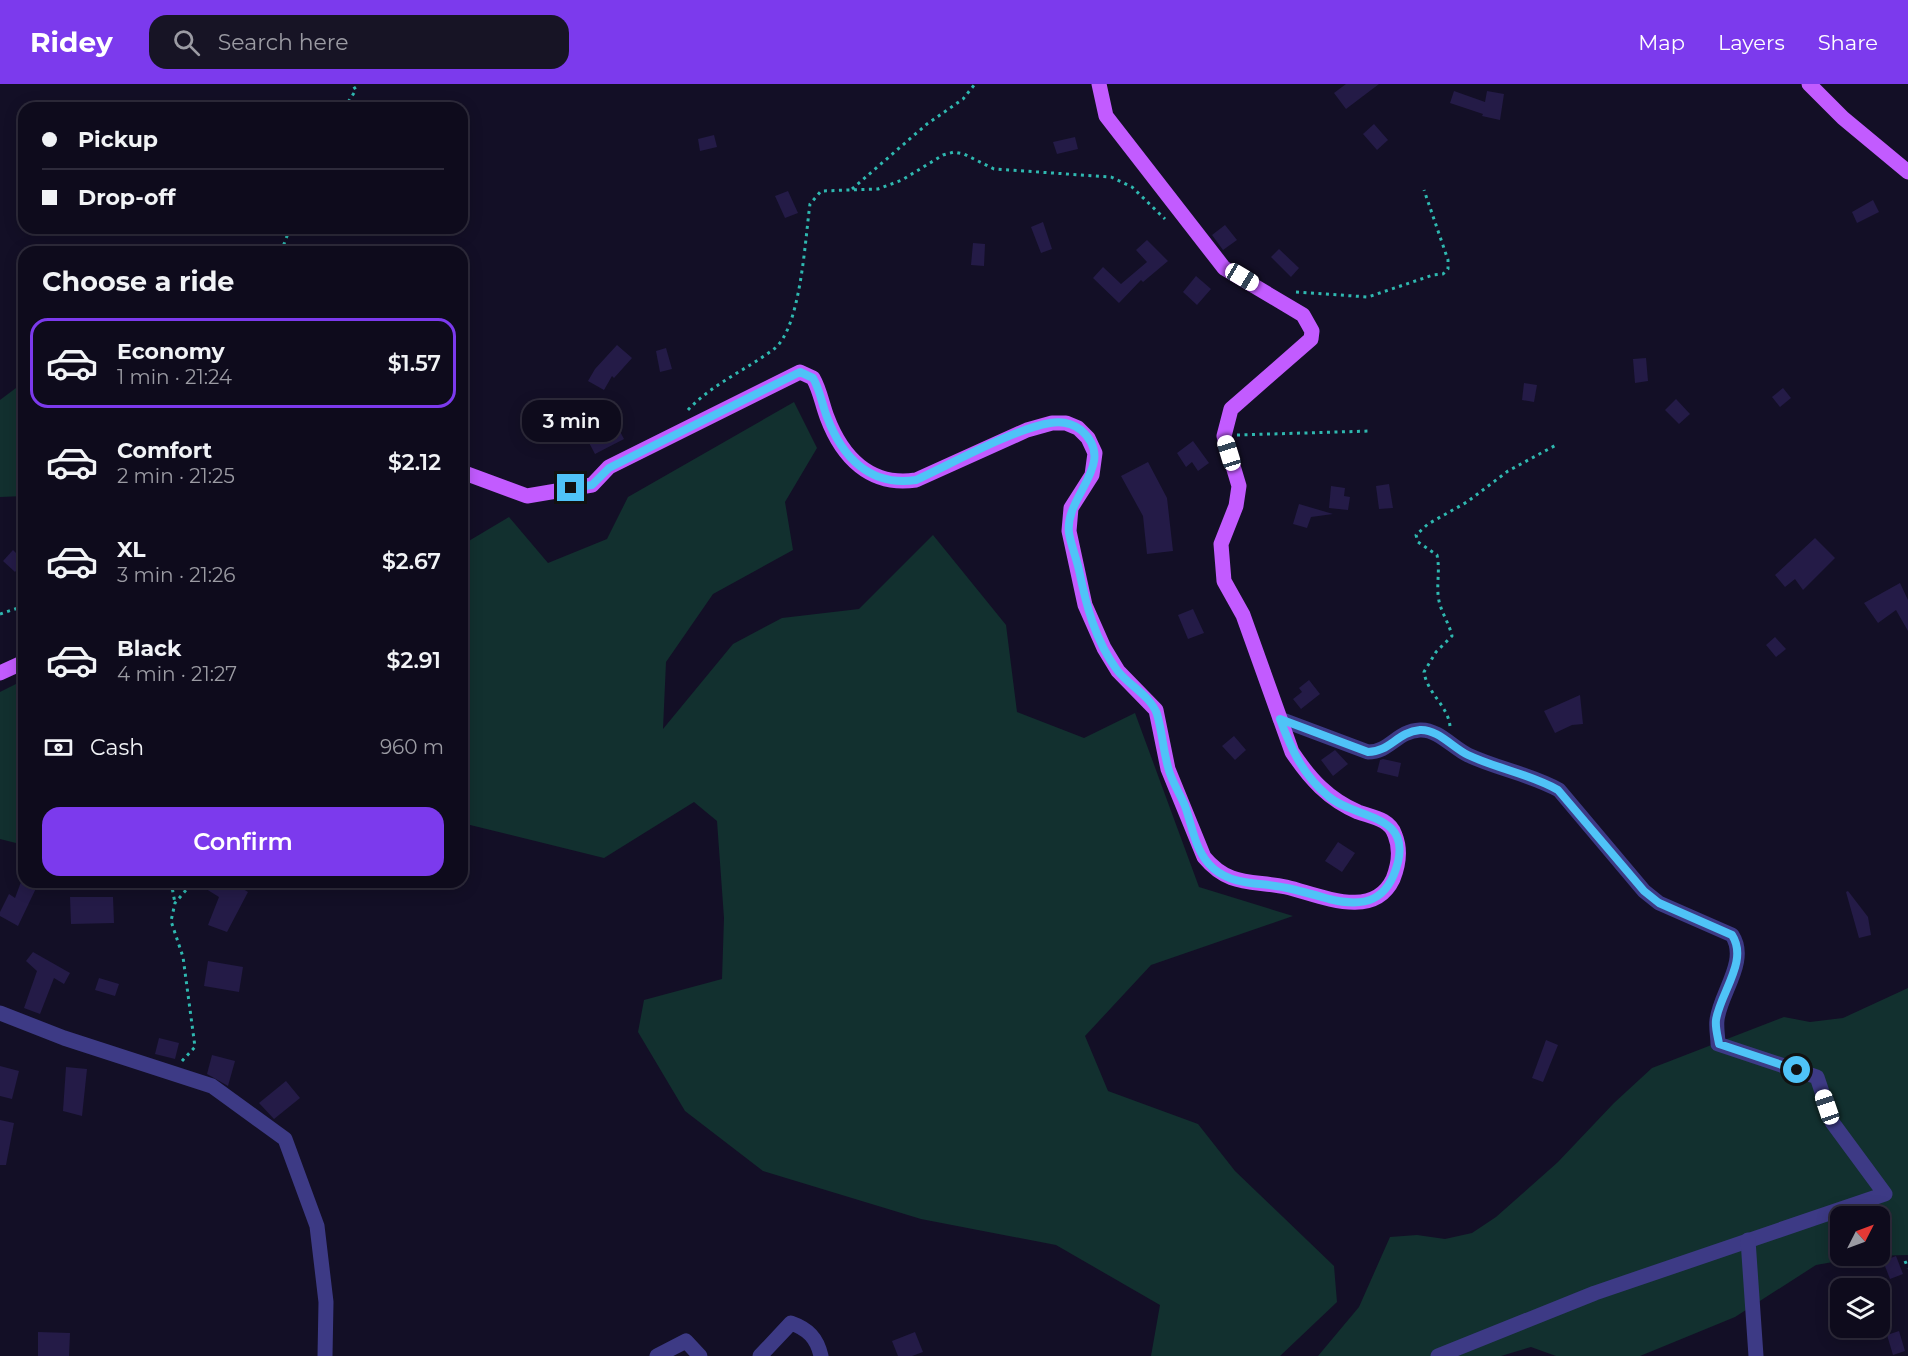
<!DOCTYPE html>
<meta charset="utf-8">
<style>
:root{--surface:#0e0b1c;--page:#171425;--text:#f1f3f6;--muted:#9b9ba3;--line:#2e2b3b;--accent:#7c3aed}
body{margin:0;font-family:Montserrat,sans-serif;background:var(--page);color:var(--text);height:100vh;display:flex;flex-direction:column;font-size:22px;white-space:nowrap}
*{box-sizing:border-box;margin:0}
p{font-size:20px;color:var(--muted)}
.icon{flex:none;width:33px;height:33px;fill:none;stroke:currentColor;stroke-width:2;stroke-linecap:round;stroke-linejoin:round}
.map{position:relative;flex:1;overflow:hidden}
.details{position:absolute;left:18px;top:162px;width:450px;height:642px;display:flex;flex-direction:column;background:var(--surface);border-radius:18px;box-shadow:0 3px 15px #0003,0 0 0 2px var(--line)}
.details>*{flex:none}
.banner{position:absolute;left:18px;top:18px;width:450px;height:132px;border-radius:18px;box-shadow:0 3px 15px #0003,0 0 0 2px var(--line);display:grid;align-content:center;height:132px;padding:0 24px;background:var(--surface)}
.needle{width:39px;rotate:48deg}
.controls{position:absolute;left:1830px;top:1122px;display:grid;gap:12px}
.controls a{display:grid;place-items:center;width:60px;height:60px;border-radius:12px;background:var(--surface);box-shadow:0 3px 15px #0003,0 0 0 2px var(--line);font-size:30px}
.end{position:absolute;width:27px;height:27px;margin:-14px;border:8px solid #4fc3f7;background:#111;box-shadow:0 0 0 3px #111}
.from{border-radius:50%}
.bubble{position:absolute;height:42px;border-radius:18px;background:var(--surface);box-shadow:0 3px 15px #0003,0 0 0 2px var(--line);font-size:20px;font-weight:600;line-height:42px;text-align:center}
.car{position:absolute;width:18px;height:36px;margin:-18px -9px;border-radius:8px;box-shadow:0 0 4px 2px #0007;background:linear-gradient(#fff 24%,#345 0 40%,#fff 0 76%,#345 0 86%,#fff 0)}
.banner b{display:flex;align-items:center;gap:21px;height:57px;font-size:22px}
.banner b+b{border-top:2px solid var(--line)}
.banner i{width:15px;height:15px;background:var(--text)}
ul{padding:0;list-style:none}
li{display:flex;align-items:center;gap:18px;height:90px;margin:0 12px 9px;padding:0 12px;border:3px solid transparent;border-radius:18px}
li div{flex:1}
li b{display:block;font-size:22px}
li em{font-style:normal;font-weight:600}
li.selected{border-color:var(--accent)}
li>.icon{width:54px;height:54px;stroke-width:1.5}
h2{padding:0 24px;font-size:27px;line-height:72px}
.pay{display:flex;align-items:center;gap:15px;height:66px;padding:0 24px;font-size:22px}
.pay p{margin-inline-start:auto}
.action{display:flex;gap:12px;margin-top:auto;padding:12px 24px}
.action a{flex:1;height:69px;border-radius:18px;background:var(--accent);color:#fff;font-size:24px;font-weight:600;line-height:69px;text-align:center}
header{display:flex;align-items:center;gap:36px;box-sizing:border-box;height:84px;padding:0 30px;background:var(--accent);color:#fff}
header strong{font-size:28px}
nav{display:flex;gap:33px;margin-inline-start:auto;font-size:21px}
.search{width:420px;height:54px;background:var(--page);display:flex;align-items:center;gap:15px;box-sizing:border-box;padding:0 21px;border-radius:18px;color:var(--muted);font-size:22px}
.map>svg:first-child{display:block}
.green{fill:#12302f;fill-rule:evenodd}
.building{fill:#241b47}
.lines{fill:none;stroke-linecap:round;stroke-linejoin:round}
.path{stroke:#2fb8b0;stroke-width:3;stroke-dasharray:3 4.5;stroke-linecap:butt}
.minor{stroke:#3d3a85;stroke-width:15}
.major{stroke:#c25bff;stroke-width:15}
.route{stroke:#4fc3f7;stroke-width:8}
</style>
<header>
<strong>Ridey</strong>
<div class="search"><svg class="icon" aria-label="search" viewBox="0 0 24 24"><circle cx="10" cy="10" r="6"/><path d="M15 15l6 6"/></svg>Search here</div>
<nav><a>Map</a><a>Layers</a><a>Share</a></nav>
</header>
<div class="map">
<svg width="1908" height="1272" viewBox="0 0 1908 1272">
<rect width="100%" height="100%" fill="#130f26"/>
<g class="green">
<polygon points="24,298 24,412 0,413 0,316"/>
<polygon points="794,318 817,364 785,418 793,466 713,510 666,578 663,645 733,560 782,534 859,525 933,451 1006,541 1017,628 1084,654 1135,629 1199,803 1293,832 1151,881 1085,952 1108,1007 1198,1040 1235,1087 1334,1182 1337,1218 1280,1272 1151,1272 1160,1221 1056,1161 921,1135 763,1087 685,1027 638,948 644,916 722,895 724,834 717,737 694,718 604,774 462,739 462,461 509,433 548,479 607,455 628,413"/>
<polygon points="24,596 24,761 0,755 0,608"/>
<path d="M1908,904V1171L1867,1172L1816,1181L1735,1233L1640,1272H1556L1531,1263L1501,1272H1318L1359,1223L1390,1153L1417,1151L1445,1155L1472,1149L1496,1133L1558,1078L1614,1019L1652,984L1784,933L1810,938L1843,934ZM1840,1132H1880V1172H1840Z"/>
</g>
<g class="building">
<polygon points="1346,0 1379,0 1346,25 1334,9"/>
<polygon points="1454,7 1485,18 1487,7 1504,10 1500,36 1482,32 1483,30 1450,19"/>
<polygon points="1374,40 1388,56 1377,66 1363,50"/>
<polygon points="714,51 717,63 700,67 698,55"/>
<polygon points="1075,53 1078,65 1057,70 1053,58"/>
<polygon points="788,107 798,129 785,134 775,112"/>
<polygon points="1873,116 1879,128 1857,139 1852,128"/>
<polygon points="1043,138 1052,165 1041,169 1031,143"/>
<polygon points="1225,141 1237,156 1223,166 1212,151"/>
<polygon points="1147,156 1168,177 1143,198 1141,196 1119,219 1093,194 1103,183 1121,200 1147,178 1136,166"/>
<polygon points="973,159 985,160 984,182 971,181"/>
<polygon points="1279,165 1299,184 1291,193 1271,173"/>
<polygon points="1196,192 1211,205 1197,221 1183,208"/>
<polygon points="617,261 632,274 614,294 612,292 604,306 588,297 595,285"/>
<polygon points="666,264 672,285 660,288 656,267"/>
<polygon points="1646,274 1648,297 1635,299 1633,275"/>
<polygon points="1524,299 1537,301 1534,318 1522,316"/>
<polygon points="1783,304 1791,314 1780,323 1772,313"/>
<polygon points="1676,315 1690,330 1679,340 1665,326"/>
<polygon points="607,340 607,347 617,342 624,355 595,370 585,351"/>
<polygon points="1193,357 1209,379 1198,387 1192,378 1186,383 1177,369"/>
<polygon points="1148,378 1167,414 1173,467 1147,470 1143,432 1121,392"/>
<polygon points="1389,400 1393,424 1379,425 1376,402"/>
<polygon points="1331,402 1345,404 1344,412 1350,413 1348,426 1329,424"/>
<polygon points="1299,420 1333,430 1311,433 1307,444 1293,440"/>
<polygon points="1815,454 1835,474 1803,506 1795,495 1785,503 1775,491"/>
<polygon points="13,466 24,477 15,488 3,477"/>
<polygon points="1900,499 1908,516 1908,547 1896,526 1878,539 1864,519"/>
<polygon points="1193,525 1204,549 1188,555 1178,531"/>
<polygon points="1775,553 1786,565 1776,573 1766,561"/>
<polygon points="1309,596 1320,610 1301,625 1293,615 1302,608 1299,604"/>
<polygon points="1580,611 1583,640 1572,641 1555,649 1544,627"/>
<polygon points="1234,652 1246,666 1235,676 1222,662"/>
<polygon points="1335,666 1348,680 1333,692 1321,676"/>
<polygon points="1383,675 1401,679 1398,693 1377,688 1380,676"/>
<polygon points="1338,758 1355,769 1342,788 1325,777"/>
<polygon points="21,798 39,798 18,842 0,832 0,828 9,810 15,814"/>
<polygon points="195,798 232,798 248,808 227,848 208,841 219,813"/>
<polygon points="1848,807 1868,833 1871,851 1859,854 1846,808"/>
<polygon points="70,813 113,813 114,839 71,840"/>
<polygon points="33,868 70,889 64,900 54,894 40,930 24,924 37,887 26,877"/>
<polygon points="208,877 243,883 239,908 204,902"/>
<polygon points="99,894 119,900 115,912 95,906"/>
<polygon points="159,954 179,959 175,975 155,970"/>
<polygon points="1546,956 1558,961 1543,998 1532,994"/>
<polygon points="212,971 235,977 228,1002 207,990"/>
<polygon points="0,982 19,987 12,1015 0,1012"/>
<polygon points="66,983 87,985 82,1032 63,1027"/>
<polygon points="286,997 300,1014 274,1035 259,1019"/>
<polygon points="0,1036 14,1039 6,1081 0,1081"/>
<polygon points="1896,1172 1903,1190 1890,1195 1883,1177"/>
<polygon points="1899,1247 1905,1267 1893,1271 1887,1251"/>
<polygon points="38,1248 70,1249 69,1272 38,1272"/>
<polygon points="915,1248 923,1268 912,1272 898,1272 892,1257"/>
</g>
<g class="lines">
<g class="path">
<polyline points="344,24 356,6 352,0"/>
<polyline points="852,105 927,40 963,15 975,0"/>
<polyline points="281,168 290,144"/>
<polyline points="1296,208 1368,213 1433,191 1443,190 1448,185 1448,176 1424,106"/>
<path d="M688,326C712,300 746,286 774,265C801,244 805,155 810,120L821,107L878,105L902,96L943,71L954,68L964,70L994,85L1111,93L1132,103L1165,135"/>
<polyline points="1237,351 1371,347"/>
<polyline points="0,530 24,522"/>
<path d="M1450,642C1448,622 1427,609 1424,588L1436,568L1452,552C1449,538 1439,526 1438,510C1437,496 1440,486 1437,471L1418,458L1416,451L1428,440L1467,418L1508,387L1556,361"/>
<polyline points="171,798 175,819"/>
<polyline points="182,977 195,963 183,873 171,837 175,819 193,798"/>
<polyline points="1905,1177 1908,1184"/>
</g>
<g class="minor">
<path d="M1280,635L1368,668C1390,668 1397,647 1420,646C1438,645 1453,664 1468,671C1498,685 1530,690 1559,706L1644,807L1659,819L1732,851C1749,877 1720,909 1717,936C1716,944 1718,953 1718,960L1817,993L1832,1038L1885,1110L1595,1209L1438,1272"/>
<polyline points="0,929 64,954 212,1002 285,1055 317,1142 326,1218 325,1272"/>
<polyline points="1748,1156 1756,1272"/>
<polyline points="657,1272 686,1257 700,1272"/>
<path d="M760,1272L791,1239C808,1245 817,1254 821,1272"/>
</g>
<g class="major">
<polyline points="1809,0 1843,34 1908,88"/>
<path d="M462,388L527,412L592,401L609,383L800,288L813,294C820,306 822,320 827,333C842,373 870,403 916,396L1027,346L1052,339H1066L1078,344L1088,354L1095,369L1092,391L1071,424L1069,447L1085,521L1104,564L1118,587L1156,626L1168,685L1204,773C1229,803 1251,796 1286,803C1320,811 1373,837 1393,795C1399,780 1401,766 1395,751C1390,735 1372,733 1358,728C1328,715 1310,695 1292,668L1243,531L1224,497L1221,460L1236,422L1239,402L1224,352L1231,325L1311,255L1312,247L1303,231L1224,184L1106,32L1099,0"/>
<polyline points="0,589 24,578"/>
</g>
</g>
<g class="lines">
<path class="route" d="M571,404L592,401L609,384L800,288L813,294C820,306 822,320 827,333C842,373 870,403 916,396C953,379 1011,346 1050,339C1061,337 1072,339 1081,346C1119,379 1064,412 1069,449C1071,461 1076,473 1079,486C1086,521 1095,556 1117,586C1128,601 1150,611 1157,630C1162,647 1163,665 1168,683C1171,697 1180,709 1185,722C1193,744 1195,769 1214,785C1234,802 1262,798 1287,804C1301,807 1315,811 1329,815C1365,824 1388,817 1398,778C1410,729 1354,735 1328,712C1303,691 1291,665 1280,635L1368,668C1390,668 1397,648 1420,646C1438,645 1453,664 1468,671C1498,685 1530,690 1558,706L1644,807L1659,819L1732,851C1749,877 1720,909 1716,936C1715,944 1718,953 1719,960L1797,986"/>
</g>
</svg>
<div class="controls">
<a><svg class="needle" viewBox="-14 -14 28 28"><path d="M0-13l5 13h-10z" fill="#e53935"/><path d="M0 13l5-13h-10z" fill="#9b9ba3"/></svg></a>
<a><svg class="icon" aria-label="layers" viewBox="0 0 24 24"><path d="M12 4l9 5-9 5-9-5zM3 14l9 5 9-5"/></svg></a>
</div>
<i class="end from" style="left:1797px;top:986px"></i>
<i class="end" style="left:571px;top:404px"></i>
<div class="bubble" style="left:522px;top:316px;width:99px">3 min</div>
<i class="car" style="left:1242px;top:193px;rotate:121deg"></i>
<i class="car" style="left:1229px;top:369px;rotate:343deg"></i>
<i class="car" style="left:1827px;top:1023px;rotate:341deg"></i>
<div class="banner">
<b><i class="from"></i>Pickup</b>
<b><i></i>Drop-off</b>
</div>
<section class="details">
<h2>Choose a ride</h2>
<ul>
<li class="selected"><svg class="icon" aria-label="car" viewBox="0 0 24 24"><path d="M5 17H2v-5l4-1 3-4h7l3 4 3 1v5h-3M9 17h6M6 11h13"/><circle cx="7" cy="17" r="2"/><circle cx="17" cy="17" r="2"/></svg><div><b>Economy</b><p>1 min · 21:24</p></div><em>$1.57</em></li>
<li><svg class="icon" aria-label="car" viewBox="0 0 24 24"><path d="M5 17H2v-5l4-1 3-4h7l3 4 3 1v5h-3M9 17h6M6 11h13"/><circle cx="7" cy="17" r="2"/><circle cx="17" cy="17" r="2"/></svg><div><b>Comfort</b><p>2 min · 21:25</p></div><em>$2.12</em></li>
<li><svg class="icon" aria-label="car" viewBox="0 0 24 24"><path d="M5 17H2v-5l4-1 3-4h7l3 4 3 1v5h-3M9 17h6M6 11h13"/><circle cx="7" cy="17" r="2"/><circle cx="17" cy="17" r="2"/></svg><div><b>XL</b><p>3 min · 21:26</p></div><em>$2.67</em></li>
<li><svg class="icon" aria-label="car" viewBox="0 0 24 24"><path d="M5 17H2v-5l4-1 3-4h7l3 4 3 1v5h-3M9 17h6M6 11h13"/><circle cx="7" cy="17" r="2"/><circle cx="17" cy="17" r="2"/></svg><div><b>Black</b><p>4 min · 21:27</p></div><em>$2.91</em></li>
</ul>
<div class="pay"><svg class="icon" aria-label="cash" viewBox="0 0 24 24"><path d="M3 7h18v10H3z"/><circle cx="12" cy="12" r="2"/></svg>Cash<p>960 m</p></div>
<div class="action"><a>Confirm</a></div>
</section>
</div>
